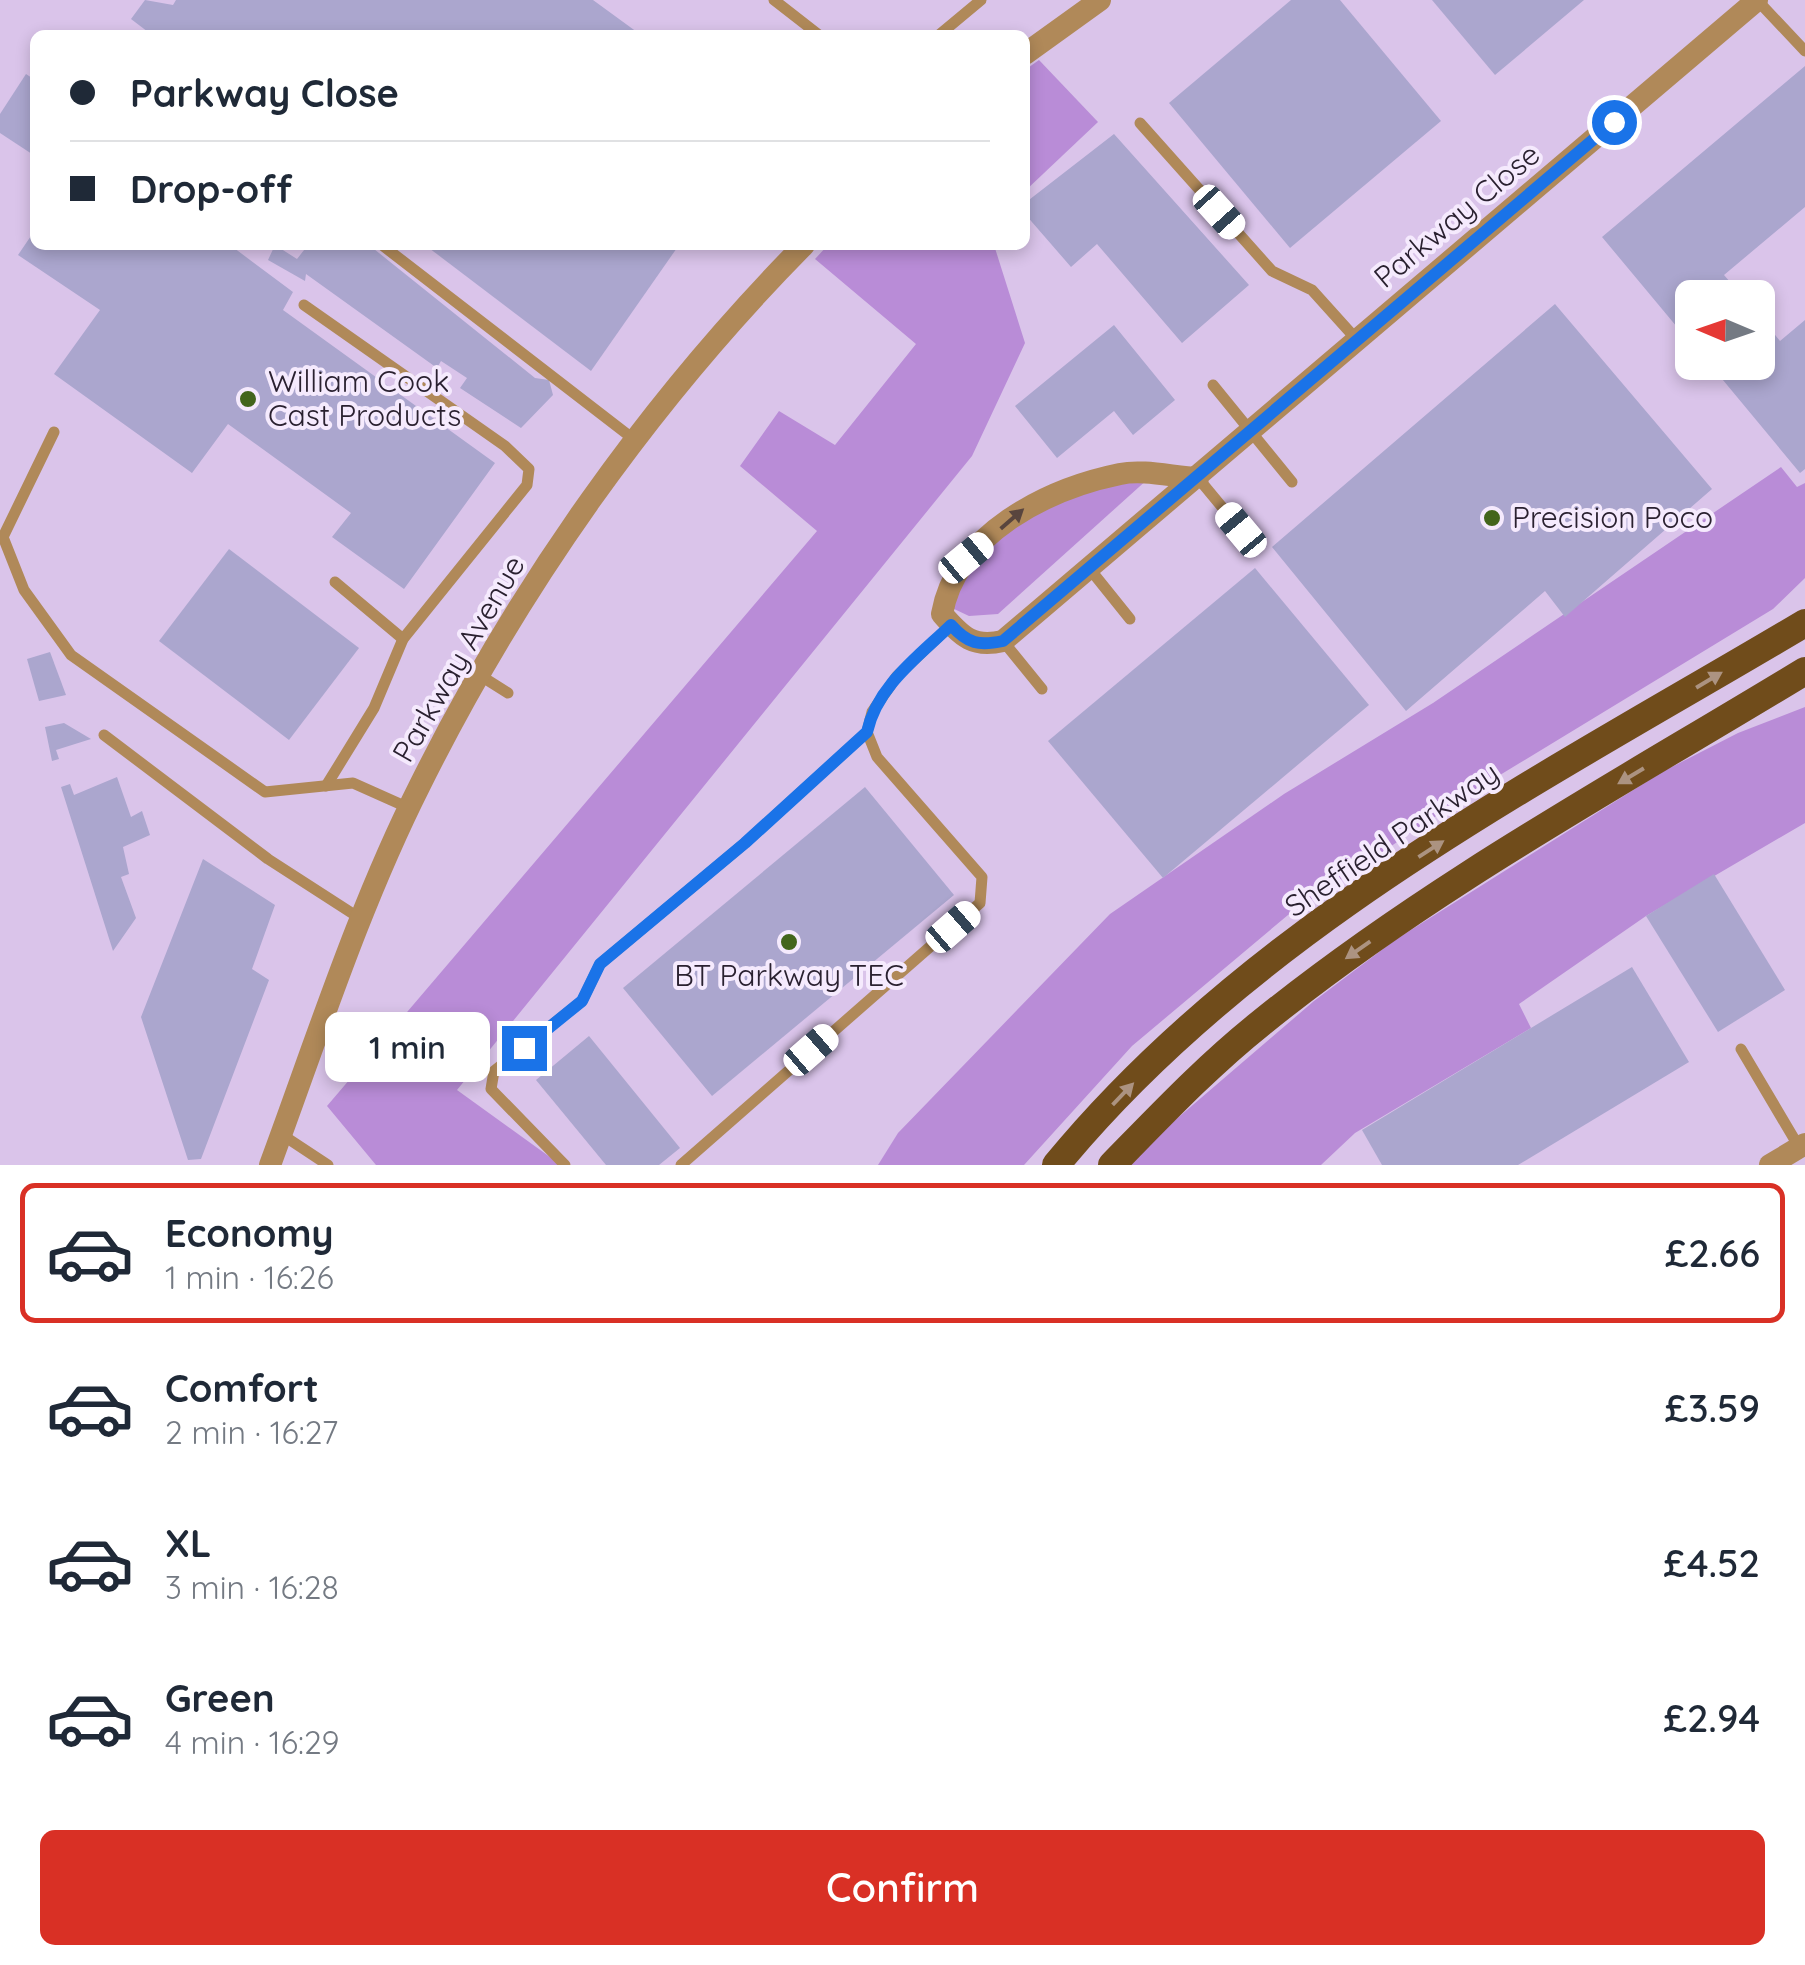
<!DOCTYPE html>
<meta charset="utf-8">
<style>
:root{--surface:#fff;--page:#f2f2f3;--text:#1f2937;--muted:#747a83;--line:#e0e1e3;--accent:#d93025}
body{margin:0;font-family:Quicksand,sans-serif;background:var(--page);color:var(--text);height:100vh;display:flex;flex-direction:column;font-size:38px;white-space:nowrap}
*{box-sizing:border-box;margin:0}
p{font-size:32px;color:var(--muted)}
.icon{flex:none;width:55px;height:55px;fill:none;stroke:currentColor;stroke-width:2;stroke-linecap:round;stroke-linejoin:round}
.map{position:relative;height:1165px;overflow:hidden}
.drawer{display:flex;flex-direction:column;background:var(--surface);flex:1}
.drawer>*{flex:none}
.hud{position:absolute;left:30px;top:30px;width:1000px;height:220px;border-radius:15px;box-shadow:0 5px 15px #0003;display:grid;align-content:center;height:220px;padding:0 40px;background:var(--surface)}
.needle{width:65px;rotate:272deg}
.buttons{position:absolute;left:1675px;top:280px;display:grid;gap:20px}
.buttons a{display:grid;place-items:center;width:100px;height:100px;border-radius:15px;background:var(--surface);box-shadow:0 5px 15px #0003;font-size:50px}
.end{position:absolute;width:45px;height:45px;margin:-22px;border:12px solid #1a73e8;background:#fff;box-shadow:0 0 0 5px #fff}
.from{border-radius:50%}
.bubble{position:absolute;height:70px;border-radius:15px;background:var(--surface);box-shadow:0 5px 15px #0003;font-size:32px;font-weight:600;line-height:70px;text-align:center}
.car{position:absolute;width:30px;height:60px;margin:-30px -15px;border-radius:12px;box-shadow:0 0 8px 2px #0007;background:linear-gradient(#fff 24%,#345 0 40%,#fff 0 76%,#345 0 86%,#fff 0)}
.hud b{display:flex;align-items:center;gap:35px;height:95px;font-size:38px}
.hud b+b{border-top:2px solid var(--line)}
.hud i{width:25px;height:25px;background:var(--text)}
ul{padding:18px 0 0;list-style:none}
li{display:flex;align-items:center;gap:30px;height:140px;margin:0 20px 15px;padding:0 20px;border:5px solid transparent;border-radius:15px}
li div{flex:1}
li b{display:block;font-size:38px}
li em{font-style:normal;font-weight:600}
li.active{border-color:var(--accent)}
li>.icon{width:90px;height:90px;stroke-width:1.5}
.button{display:flex;gap:20px;margin-top:auto;padding:20px 40px}
.button a{flex:1;height:115px;border-radius:15px;background:var(--accent);color:#fff;font-size:40px;font-weight:600;line-height:115px;text-align:center}
.map>svg:first-child{display:block}
.green{fill:#b98cd7}
.building{fill:#aba6ce}
.lines{fill:none;stroke-linecap:round;stroke-linejoin:round}
.service{stroke:#b08959;stroke-width:11}
.minor{stroke:#b08959;stroke-width:22}
.trunk{stroke:#704c1b;stroke-width:28}
.oneway{fill:#59453e}
.oneway2{fill:#ac9381}
.route{stroke:#1a73e8;stroke-width:12}
.poi-dot{fill:#43651c;stroke:#f5eafd;stroke-width:4}
.labels{text-anchor:middle;stroke-width:8;stroke-linejoin:round;paint-order:stroke}
.street-label{font-size:30px;fill:#2a2130;stroke:#f5eafd}
.poi-label{font-size:30px;fill:#2a2130;stroke:#f5eafd;text-anchor:start}
</style>
<div class="map">
<svg width="1805" height="1165" viewBox="0 0 1805 1165">
<rect width="100%" height="100%" fill="#dac4ea"/>
<g class="green">
<polygon points="1039,60 1098,122 1025,191 1025,70"/>
<polygon points="828,245 994,245 1025,343 972,456 457,1090 561,1165 376,1165 327,1106 817,531 740,466 779,411 835,445 916,344 815,259"/>
<polygon points="1781,467 1797,487 1805,483 1805,578 1773,609 1472,792 1288,915 1132,1046 1024,1165 878,1165 898,1133 1110,914 1284,794 1433,703"/>
<polygon points="1159,469 998,614 969,616 952,608 969,562 1041,500"/>
<polygon points="1805,707 1805,823 1646,916 1519,1004 1531,1028 1355,1133 1321,1165 1131,1165 1152,1140 1314,1001 1395,940 1662,772 1738,733"/>
</g>
<g class="building">
<polygon points="145,0 173,5 176,0 593,0 641,35 152,35 131,19"/>
<polygon points="1291,0 1340,0 1441,121 1290,248 1169,103"/>
<polygon points="1432,0 1584,0 1495,75"/>
<polygon points="1805,66 1805,207 1724,275 1744,298 1692,298 1692,345 1602,237"/>
<polygon points="26,74 35,80 35,156 0,133 0,114"/>
<polygon points="1114,134 1249,285 1182,343 1097,244 1071,267 1025,214 1025,203"/>
<polygon points="35,230 35,245 230,245 293,292 283,310 495,463 404,589 332,537 351,513 228,424 192,473 54,374 100,310 18,255"/>
<polygon points="275,245 297,259 308,245 369,245 535,378 549,380 553,395 521,428 460,388 467,378 441,361 437,368 306,274 305,281 268,260"/>
<polygon points="425,245 679,245 591,371"/>
<polygon points="1555,304 1712,489 1565,617 1545,591 1406,711 1272,547"/>
<polygon points="1758,314 1780,341 1805,320 1805,469 1800,473 1708,362 1758,362"/>
<polygon points="1114,325 1175,400 1133,435 1114,411 1057,458 1015,406"/>
<polygon points="229,549 359,648 289,740 159,641"/>
<polygon points="1255,568 1369,705 1163,878 1048,741"/>
<polygon points="50,652 66,695 39,701 27,659"/>
<polygon points="64,723 91,739 56,750 59,759 52,761 45,727"/>
<polygon points="117,777 131,817 142,811 150,835 123,847 129,874 121,877 136,918 113,951 61,787 70,784 74,795"/>
<polygon points="865,787 954,895 712,1096 623,988"/>
<polygon points="203,859 275,905 252,969 269,980 201,1159 188,1160 141,1017"/>
<polygon points="1714,874 1785,990 1718,1032 1646,916"/>
<polygon points="1632,967 1689,1062 1518,1165 1382,1165 1362,1130"/>
<polygon points="589,1036 680,1148 659,1165 606,1165 536,1080"/>
</g>
<g class="lines">
<g class="service">
<polyline points="774,0 819,35"/>
<polyline points="1757,0 1805,51"/>
<polyline points="939,35 981,0"/>
<polyline points="1140,123 1272,271 1312,290 1357,340"/>
<polyline points="382,245 636,441"/>
<polyline points="304,305 505,446 529,469 527,485 403,639 374,708 326,786"/>
<polyline points="1213,385 1292,482"/>
<polyline points="54,432 3,537 24,590 71,655 265,792 353,783 409,808"/>
<polyline points="1198,478 1241,530"/>
<polyline points="1089,568 1130,619"/>
<polyline points="335,582 403,639"/>
<polyline points="1003,641 1042,689"/>
<polyline points="481,676 508,693"/>
<polyline points="104,735 268,859 361,919"/>
<polyline points="1741,1049 1799,1147"/>
<polyline points="281,1134 328,1165"/>
<polyline points="565,1165 491,1089 494,1071 582,1001 600,964 745,843 867,732"/>
<polyline points="681,1165 980,903 982,877 877,757 867,732 872,712 897,676 951,625"/>
</g>
<g class="minor">
<polyline points="1025,54 1100,0"/>
<path d="M1198,478C1174,477 1143,469 1120,474C1047,489 956,534 942,614C962,637 973,648 1003,641L1757,0"/>
<path d="M270,1165C317,1038 359,906 420,785C518,588 649,402 804,245"/>
<polyline points="1770,1165 1805,1144"/>
</g>
<g class="trunk">
<path d="M1056,1165C1253,925 1543,779 1805,623"/>
<path d="M1112,1165C1160,1116 1207,1066 1261,1023C1429,887 1621,783 1805,671"/>
</g>
</g>
<defs><path id="oneway-solid" d="M-6-.8H1V-3.2L6.5 0L1 3.2V.8H-6Z" transform="scale(2.5)"/></defs>
<use class="oneway" href="#oneway-solid" transform="translate(1012 519) rotate(-41)"/>
<g class="oneway2">
<use href="#oneway-solid" transform="translate(1709 680) rotate(-31)"/>
<use href="#oneway-solid" transform="translate(1631 776) rotate(149)"/>
<use href="#oneway-solid" transform="translate(1431 849) rotate(-33)"/>
<use href="#oneway-solid" transform="translate(1358 950) rotate(145)"/>
<use href="#oneway-solid" transform="translate(1123 1094) rotate(-46)"/>
</g>
<g class="lines">
<path class="route" d="M524,1048L582,1001L600,964L745,843L867,732C877,686 919,656 951,625C968,644 979,646 1003,641L1614,122"/>
</g>
<g class="poi-dot">
<circle cx="248" cy="399" r="10"/>
<circle cx="1492" cy="518" r="10"/>
<circle cx="789" cy="942" r="10"/>
</g>
<g class="labels">
<g class="street-label">
<text transform="translate(1457 216) rotate(-40)" y="10">Parkway Close</text>
<text transform="translate(459 659) rotate(-60)" y="10">Parkway Avenue</text>
<text transform="translate(1392 840) rotate(-34)" y="10">Sheffield Parkway</text>
</g>
<g class="poi-label">
<text x="268" y="392">William Cook<tspan x="268" dy="34">Cast Products</tspan></text>
<text x="1512" y="528">Precision Poco</text>
<text x="789" y="986" text-anchor="middle">BT Parkway TEC</text>
</g>
</g>
</svg>
<div class="buttons">
<a><svg class="needle" viewBox="-14 -14 28 28"><path d="M0-13l5 13h-10z" fill="#e53935"/><path d="M0 13l5-13h-10z" fill="#747a83"/></svg></a>
</div>
<i class="end from" style="left:1614px;top:122px"></i>
<i class="end" style="left:524px;top:1048px"></i>
<div class="bubble" style="left:325px;top:1012px;width:165px">1 min</div>
<i class="car" style="left:1219px;top:212px;rotate:138deg"></i>
<i class="car" style="left:1241px;top:530px;rotate:320deg"></i>
<i class="car" style="left:966px;top:558px;rotate:50deg"></i>
<i class="car" style="left:953px;top:927px;rotate:49deg"></i>
<i class="car" style="left:811px;top:1050px;rotate:49deg"></i>
<div class="hud">
<b><i class="from"></i>Parkway Close</b>
<b><i></i>Drop-off</b>
</div>
</div>
<section class="drawer">
<ul>
<li class="active"><svg class="icon" aria-label="car" viewBox="0 0 24 24"><path d="M5 17H2v-5l4-1 3-4h7l3 4 3 1v5h-3M9 17h6M6 11h13"/><circle cx="7" cy="17" r="2"/><circle cx="17" cy="17" r="2"/></svg><div><b>Economy</b><p>1 min · 16:26</p></div><em>£2.66</em></li>
<li><svg class="icon" aria-label="car" viewBox="0 0 24 24"><path d="M5 17H2v-5l4-1 3-4h7l3 4 3 1v5h-3M9 17h6M6 11h13"/><circle cx="7" cy="17" r="2"/><circle cx="17" cy="17" r="2"/></svg><div><b>Comfort</b><p>2 min · 16:27</p></div><em>£3.59</em></li>
<li><svg class="icon" aria-label="car" viewBox="0 0 24 24"><path d="M5 17H2v-5l4-1 3-4h7l3 4 3 1v5h-3M9 17h6M6 11h13"/><circle cx="7" cy="17" r="2"/><circle cx="17" cy="17" r="2"/></svg><div><b>XL</b><p>3 min · 16:28</p></div><em>£4.52</em></li>
<li><svg class="icon" aria-label="car" viewBox="0 0 24 24"><path d="M5 17H2v-5l4-1 3-4h7l3 4 3 1v5h-3M9 17h6M6 11h13"/><circle cx="7" cy="17" r="2"/><circle cx="17" cy="17" r="2"/></svg><div><b>Green</b><p>4 min · 16:29</p></div><em>£2.94</em></li>
</ul>
<div class="button"><a>Confirm</a></div>
</section>
